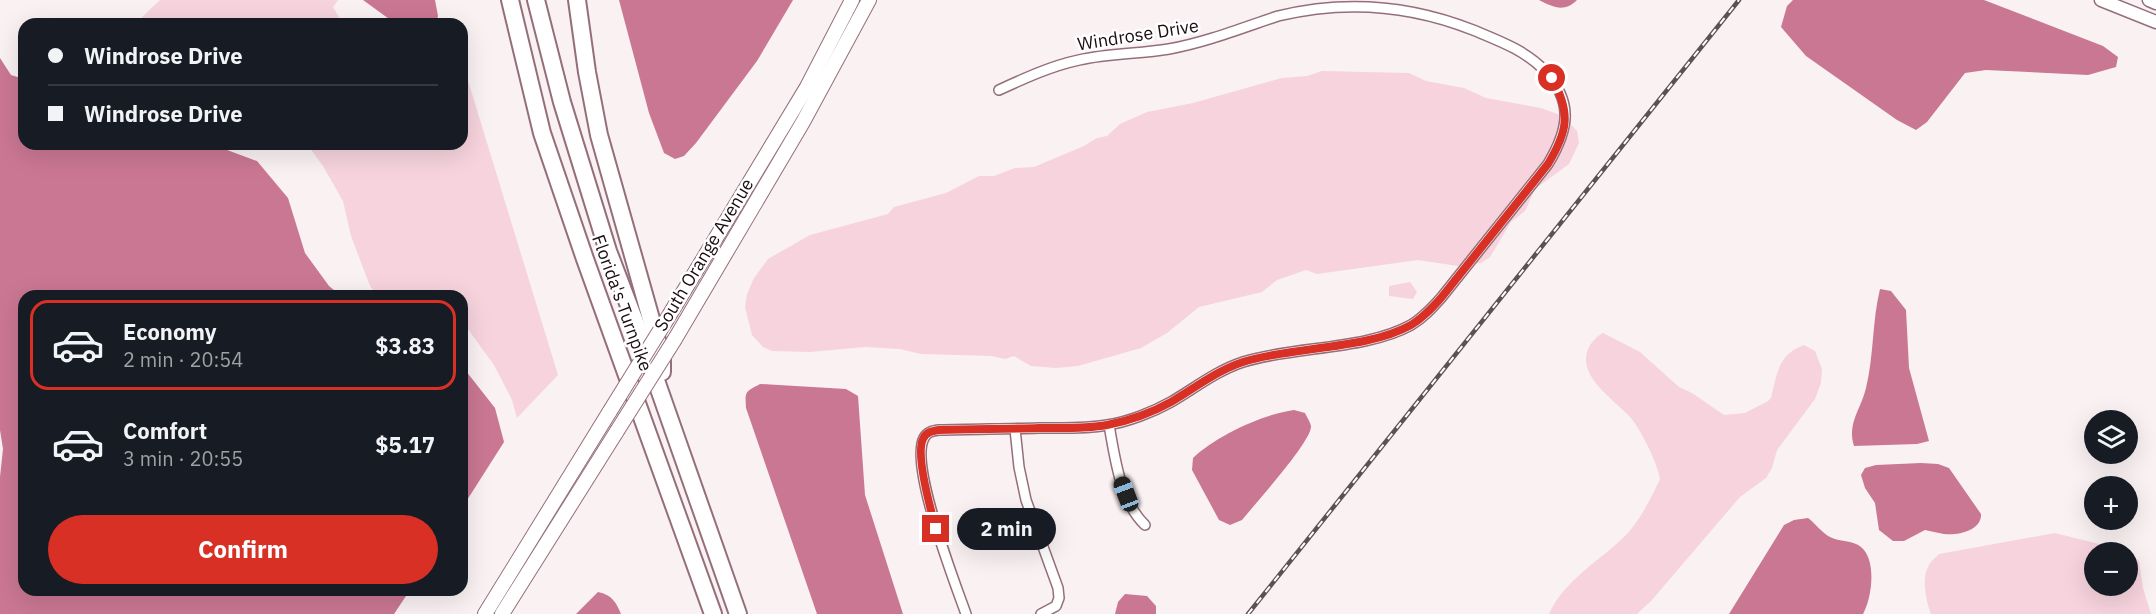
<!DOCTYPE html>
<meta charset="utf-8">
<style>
:root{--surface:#171b24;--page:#242831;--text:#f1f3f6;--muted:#9ea1a6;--line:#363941;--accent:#d93025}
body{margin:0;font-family:"IBM Plex Sans",sans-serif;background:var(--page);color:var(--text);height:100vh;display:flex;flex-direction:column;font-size:22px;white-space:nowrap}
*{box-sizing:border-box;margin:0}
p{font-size:20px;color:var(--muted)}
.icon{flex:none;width:33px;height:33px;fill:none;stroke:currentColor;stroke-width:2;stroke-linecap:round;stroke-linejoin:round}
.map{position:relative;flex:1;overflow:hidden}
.sheet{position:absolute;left:18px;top:290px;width:450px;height:306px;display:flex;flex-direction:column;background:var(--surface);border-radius:18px;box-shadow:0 6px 24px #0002}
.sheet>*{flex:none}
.top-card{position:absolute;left:18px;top:18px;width:450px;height:132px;border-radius:18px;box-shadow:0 6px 24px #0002;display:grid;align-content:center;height:132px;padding:0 30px;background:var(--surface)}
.buttons{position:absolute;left:2084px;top:410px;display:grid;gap:12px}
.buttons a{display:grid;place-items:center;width:54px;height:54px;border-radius:50%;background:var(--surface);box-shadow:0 6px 24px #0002;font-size:30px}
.end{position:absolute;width:27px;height:27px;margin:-14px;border:8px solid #d93025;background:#fff;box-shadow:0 0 0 3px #fff}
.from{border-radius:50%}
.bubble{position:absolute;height:42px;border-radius:21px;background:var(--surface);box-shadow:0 6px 24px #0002;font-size:20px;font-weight:700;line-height:42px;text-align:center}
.car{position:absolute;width:18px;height:36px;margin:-18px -9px;border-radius:8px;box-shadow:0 0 4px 2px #0007;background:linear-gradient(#222 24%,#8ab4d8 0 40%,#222 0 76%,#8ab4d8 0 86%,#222 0)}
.top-card b{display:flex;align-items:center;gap:21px;height:57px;font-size:22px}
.top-card b+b{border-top:2px solid var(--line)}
.top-card i{width:15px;height:15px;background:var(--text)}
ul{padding:10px 0 0;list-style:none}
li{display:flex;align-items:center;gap:18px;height:90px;margin:0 12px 9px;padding:0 18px;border:3px solid transparent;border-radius:18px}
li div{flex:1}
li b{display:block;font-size:22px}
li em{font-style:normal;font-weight:700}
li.current{border-color:var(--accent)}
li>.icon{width:54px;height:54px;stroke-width:1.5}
.primary-button{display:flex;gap:12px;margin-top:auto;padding:12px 30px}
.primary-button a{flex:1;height:69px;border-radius:36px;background:var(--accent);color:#fff;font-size:24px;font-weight:700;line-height:69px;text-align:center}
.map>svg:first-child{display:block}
.green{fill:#f6d3dd;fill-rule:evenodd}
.water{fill:#ca7793}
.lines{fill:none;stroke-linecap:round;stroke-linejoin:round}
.street-casing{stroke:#946f7a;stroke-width:12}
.secondary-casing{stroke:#946f7a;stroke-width:15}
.primary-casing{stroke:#946f7a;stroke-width:16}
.highway-casing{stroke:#946f7a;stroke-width:20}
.street{stroke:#fff;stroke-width:9}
.secondary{stroke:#fff;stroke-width:12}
.primary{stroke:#fff;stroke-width:14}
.highway{stroke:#fff;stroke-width:16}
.rail-casing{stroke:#5e5155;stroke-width:4.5}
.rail{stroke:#fff;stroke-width:2;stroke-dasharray:7;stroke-linecap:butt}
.primary-bridge-casing{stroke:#946f7a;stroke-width:16;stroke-linecap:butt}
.primary-bridge{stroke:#fff;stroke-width:14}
.route{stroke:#d93025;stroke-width:8}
.labels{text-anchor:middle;stroke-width:5;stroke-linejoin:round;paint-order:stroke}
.street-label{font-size:18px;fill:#1a0c10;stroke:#fff}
</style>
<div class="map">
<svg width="2156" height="614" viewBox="0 0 2156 614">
<rect width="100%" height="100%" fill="#faf1f3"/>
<g class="green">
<polygon points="160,0 338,0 333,7 343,24 135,24"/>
<polygon points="462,61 558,375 517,418 512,400 494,365 462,321 462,296 377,295 370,286 351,236 343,201 323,166 307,144 462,144"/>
<polygon points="1322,71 1409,73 1426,81 1464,88 1486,98 1541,108 1563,116 1577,131 1579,143 1569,164 1535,189 1525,211 1511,222 1490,257 1481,263 1458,266 1418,260 1317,274 1306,270 1277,280 1262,292 1199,307 1167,333 1141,348 1078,366 1056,368 1031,366 1014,356 1005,359 992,356 921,354 900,349 865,347 810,352 772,351 763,347 752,335 745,307 747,294 754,278 768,259 810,235 888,214 894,207 946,193 979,176 994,176 1015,168 1034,167 1084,146 1097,138 1107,136 1120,124 1147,112 1193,103 1282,78 1307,76"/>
<polygon points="1410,282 1417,292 1413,299 1389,296 1389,286"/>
<path d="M1603,333L1640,352L1679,387L1692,393L1724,415L1745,413L1768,401L1771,398C1777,374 1778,354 1804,345L1815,351L1822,369L1821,383L1815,399L1777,450L1772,468L1766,478L1740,497L1651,601L1637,614H1549C1565,579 1600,561 1626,535C1641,519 1651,498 1660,479C1658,464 1640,428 1630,417C1614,399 1573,374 1590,345C1594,340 1597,336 1603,333Z"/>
<path d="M2055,533L2127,551L2139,561L2143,588L2151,614H1931C1926,601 1921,578 1929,565C1931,561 1936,557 1939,554ZM2094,552H2127V585H2094Z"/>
</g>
<g class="water">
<polygon points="363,0 435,0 438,16 436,24 396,24"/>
<polygon points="619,0 793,0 757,61 696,143 684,156 675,159 664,153 649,113"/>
<path d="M1539,0H1577C1564,13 1553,7 1539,0Z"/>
<polygon points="1793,0 1984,0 2103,46 2118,57 2116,67 2088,75 1986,70 1965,73 1927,122 1916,130 1897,120 1806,56 1781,27 1787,6"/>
<polygon points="0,58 11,75 24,79 24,144 112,144 126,150 155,144 211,144 257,161 288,198 305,253 329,286 340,295 24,296 24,590 410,590 394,614 0,614 0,477 3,449 0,430"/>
<path d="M1880,289L1891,291L1906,310L1909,368L1929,441L1917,444L1854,446C1847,423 1861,409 1866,388C1874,356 1872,321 1880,289Z"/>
<polygon points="462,366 495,408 504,442 462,508"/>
<path d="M760,384L846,389L858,396L865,495L903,614H817L746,408C745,391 745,392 760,384Z"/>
<path d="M1294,410L1305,413C1307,417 1310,422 1311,426C1312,441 1254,505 1242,520L1230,525L1219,520L1192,470L1193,458C1216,436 1263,414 1294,410Z"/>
<path d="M1921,463L1938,464L1949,468L1981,514C1982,530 1958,536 1944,534C1937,533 1931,531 1925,530L1904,541H1893L1879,530L1875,503L1865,488L1861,475L1865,468L1876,465Z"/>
<path d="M1808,518C1815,523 1822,533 1830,537C1839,542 1853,540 1861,547C1877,560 1872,598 1863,614H1729L1784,525L1794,520Z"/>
<path d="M598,592C612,595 616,602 621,614H576Z"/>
<polygon points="1125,594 1147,596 1156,606 1156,614 1115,614 1118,602"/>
</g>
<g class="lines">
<defs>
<g id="street">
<path d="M1109,425C1115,458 1120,501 1145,525"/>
<polyline points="1015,429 1019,467 1026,500 1058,588 1059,598 1056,606 1041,614"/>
<path d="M966,614C955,583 909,465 924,438C927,432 932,431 939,430C972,429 1006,429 1039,428C1062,428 1085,429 1107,425C1128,422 1153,412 1171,402C1195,388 1216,371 1243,362C1294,346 1366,350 1411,325C1423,318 1432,308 1441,298L1548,164C1569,129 1574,102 1544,70C1525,50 1497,40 1473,30C1410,5 1344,0 1278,16C1242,28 1207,42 1169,49C1140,54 1109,53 1079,60C1051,66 1025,78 999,90"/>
</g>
<g id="secondary">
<polyline points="2101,0 2156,22"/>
<polyline points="2149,0 2156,3"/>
</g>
<g id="primary">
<polyline points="667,319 807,87 852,0"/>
<polyline points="675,339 803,122 869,0"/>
<polyline points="485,614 610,411"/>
<polyline points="502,614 617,431"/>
</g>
<g id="highway">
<polyline points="510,0 542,133 585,259 713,614"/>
<polyline points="536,0 562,102 608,251 639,332 738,614"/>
<polyline points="577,0 587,72 599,135 662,358 662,372"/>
</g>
</defs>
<use href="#street" class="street-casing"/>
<use href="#secondary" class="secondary-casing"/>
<use href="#primary" class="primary-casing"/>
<use href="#highway" class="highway-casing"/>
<use href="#street" class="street"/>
<use href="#secondary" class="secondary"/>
<use href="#primary" class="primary"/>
<use href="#highway" class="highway"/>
<defs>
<polyline id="rail" points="1248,614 1739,0"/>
</defs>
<use href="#rail" class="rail-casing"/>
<use href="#rail" class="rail"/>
<defs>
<g id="primary-bridge">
<polyline points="610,411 667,319"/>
<polyline points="617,431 675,339"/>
</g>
</defs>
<use href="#primary-bridge" class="primary-bridge-casing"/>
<use href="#primary-bridge" class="primary-bridge"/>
</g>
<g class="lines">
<path class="route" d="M936,529C931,511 915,455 923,439C926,432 932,431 939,430C973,429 1006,429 1039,428C1062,428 1085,429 1107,425C1128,421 1153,412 1171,402C1195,388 1216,371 1243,362C1294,346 1366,350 1411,325C1423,318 1432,308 1441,298L1548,164C1568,131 1571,113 1552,78"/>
</g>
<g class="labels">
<g class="street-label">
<text transform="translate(1138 35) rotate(-9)" y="6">Windrose Drive</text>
<text transform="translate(704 255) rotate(-59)" y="6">South Orange Avenue</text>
<text transform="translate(622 303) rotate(70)" y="6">Florida's Turnpike</text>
</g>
</g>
</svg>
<div class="buttons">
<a><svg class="icon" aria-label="layers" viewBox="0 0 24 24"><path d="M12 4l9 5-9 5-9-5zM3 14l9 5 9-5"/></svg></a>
<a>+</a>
<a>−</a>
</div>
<i class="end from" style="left:1552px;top:78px"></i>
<i class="end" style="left:936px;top:529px"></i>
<div class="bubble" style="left:957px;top:508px;width:99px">2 min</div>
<i class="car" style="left:1126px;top:494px;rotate:339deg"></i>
<div class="top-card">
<b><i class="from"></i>Windrose Drive</b>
<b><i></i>Windrose Drive</b>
</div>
<section class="sheet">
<ul>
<li class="current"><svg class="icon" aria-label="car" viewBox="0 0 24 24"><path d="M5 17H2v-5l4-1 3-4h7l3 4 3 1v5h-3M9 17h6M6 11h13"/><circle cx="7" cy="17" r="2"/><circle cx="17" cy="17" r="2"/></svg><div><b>Economy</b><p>2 min · 20:54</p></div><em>$3.83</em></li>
<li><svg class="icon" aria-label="car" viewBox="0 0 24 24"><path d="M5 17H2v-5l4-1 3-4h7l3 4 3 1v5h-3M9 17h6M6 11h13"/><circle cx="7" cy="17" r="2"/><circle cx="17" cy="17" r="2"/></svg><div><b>Comfort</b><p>3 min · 20:55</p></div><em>$5.17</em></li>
</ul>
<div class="primary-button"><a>Confirm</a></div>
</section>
</div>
